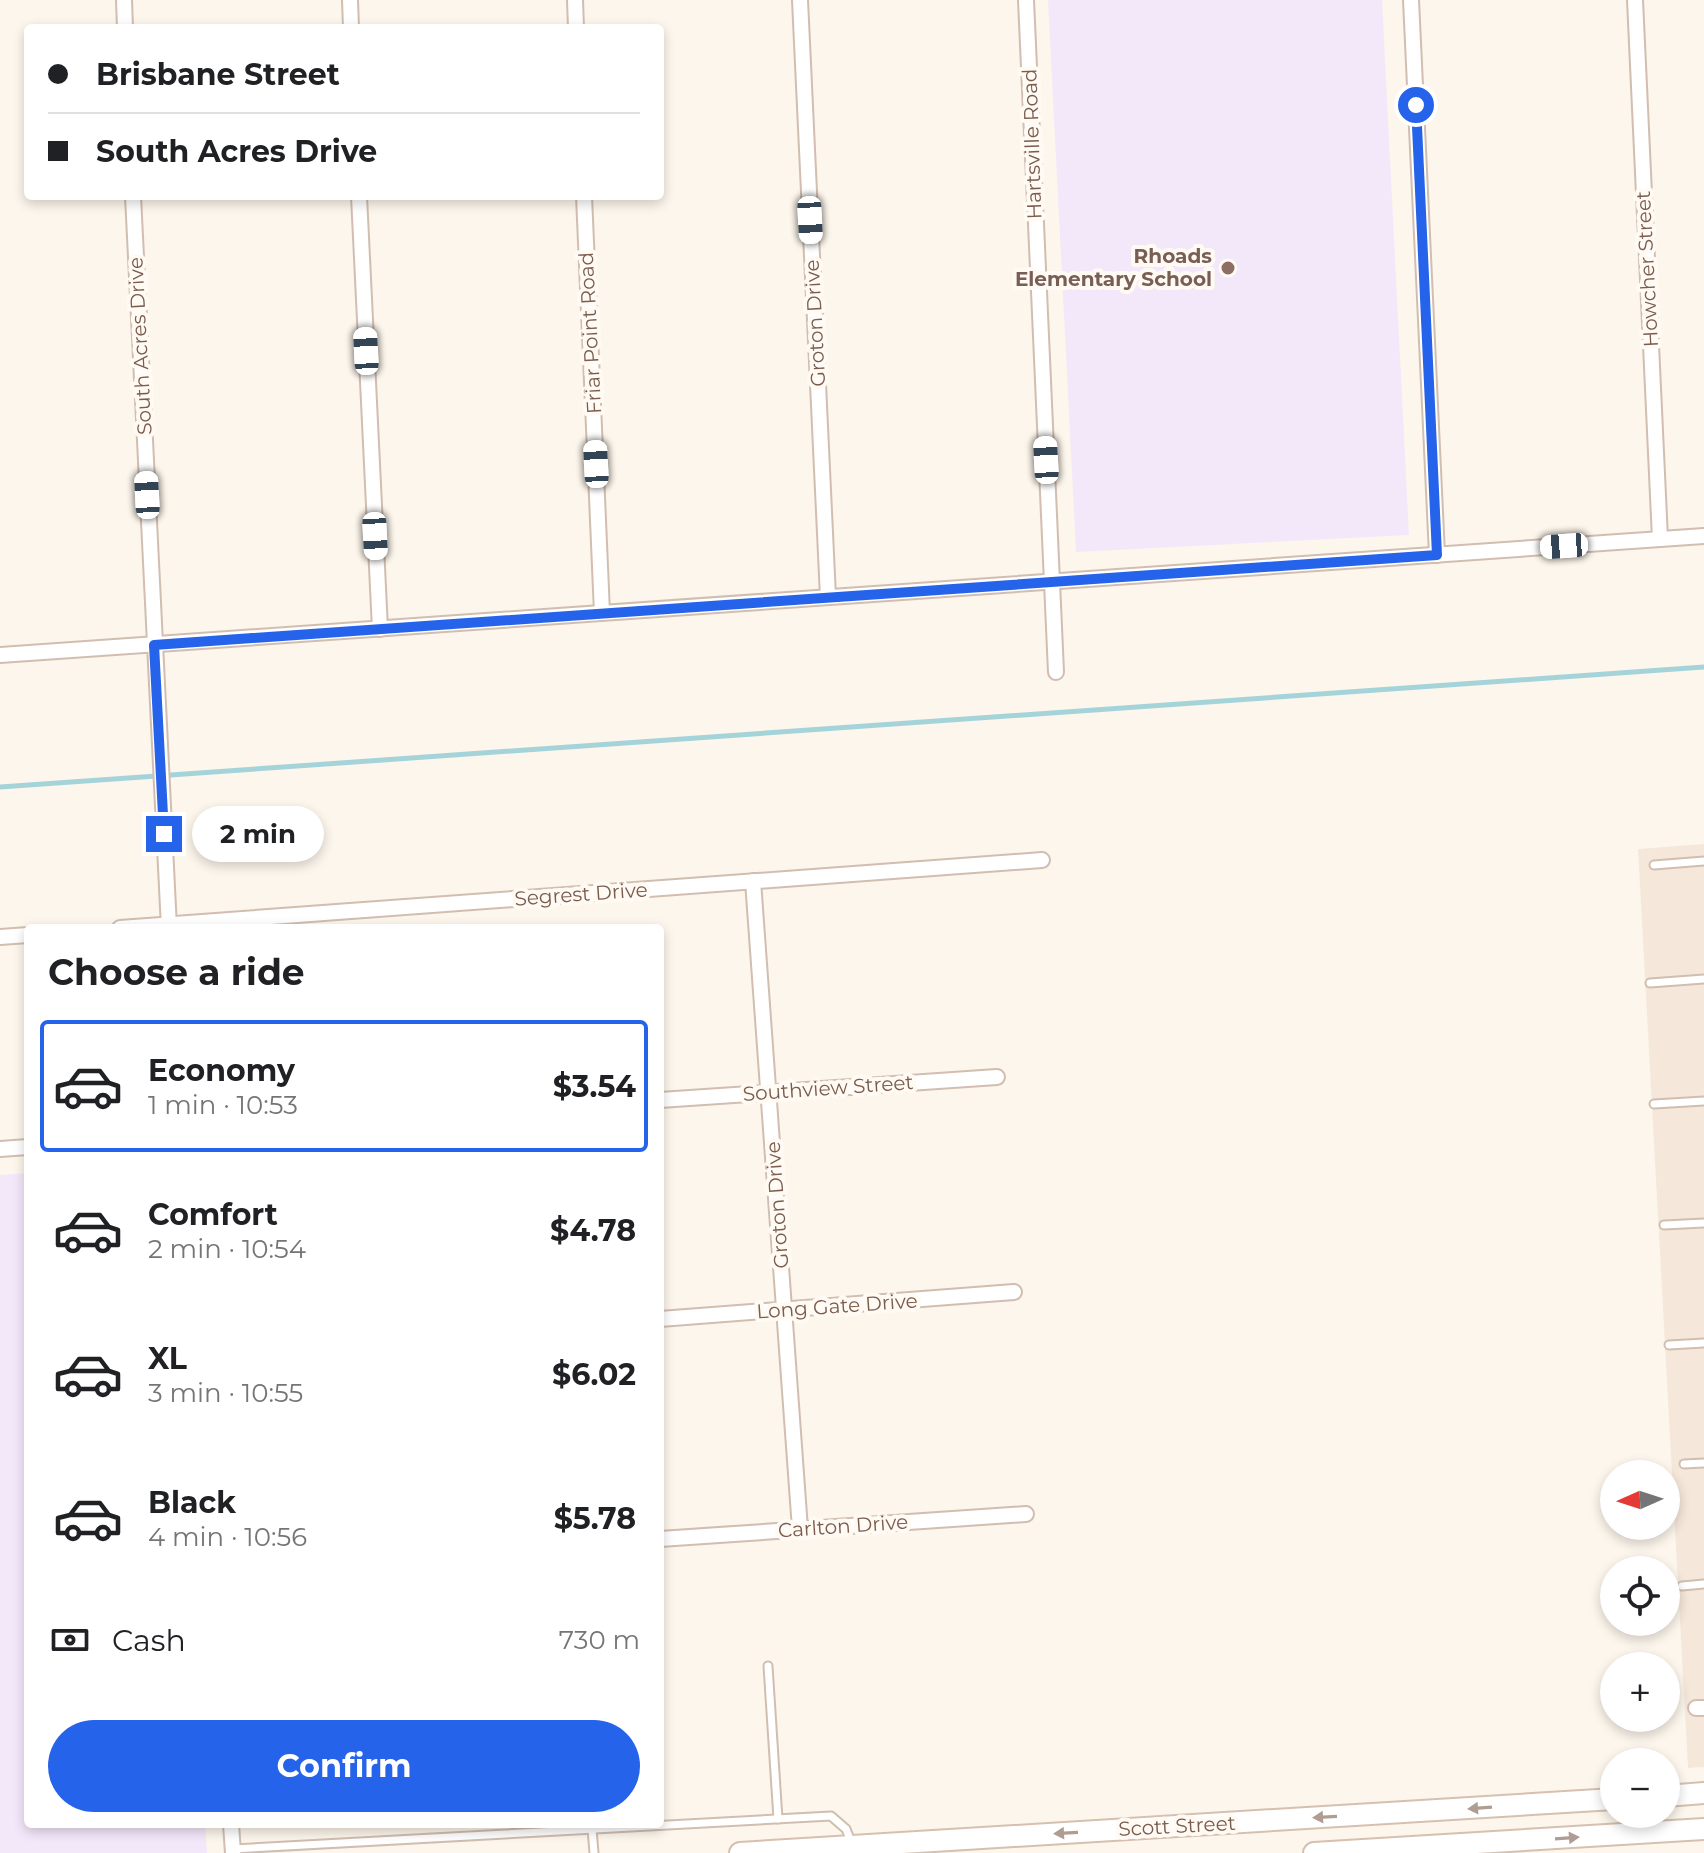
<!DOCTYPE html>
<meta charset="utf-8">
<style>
:root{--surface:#fff;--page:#f6f6f6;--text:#202124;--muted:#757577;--line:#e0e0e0;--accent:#2563eb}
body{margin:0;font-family:Montserrat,sans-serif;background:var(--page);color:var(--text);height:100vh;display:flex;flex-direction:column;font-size:30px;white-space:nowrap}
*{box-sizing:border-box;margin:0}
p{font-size:26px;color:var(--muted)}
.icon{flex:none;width:44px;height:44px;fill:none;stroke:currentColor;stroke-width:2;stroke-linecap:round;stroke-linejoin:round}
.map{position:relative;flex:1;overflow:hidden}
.details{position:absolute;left:24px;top:924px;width:640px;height:904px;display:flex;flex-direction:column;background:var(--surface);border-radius:8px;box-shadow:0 4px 12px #0003}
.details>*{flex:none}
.hud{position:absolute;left:24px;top:24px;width:640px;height:176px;border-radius:8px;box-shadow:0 4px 12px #0003;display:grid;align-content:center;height:176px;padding:0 24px;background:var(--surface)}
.needle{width:52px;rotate:267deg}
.fabs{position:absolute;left:1600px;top:1460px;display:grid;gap:16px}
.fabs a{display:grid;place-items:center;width:80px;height:80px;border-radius:50%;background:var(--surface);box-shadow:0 4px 12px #0003;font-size:40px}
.end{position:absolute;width:36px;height:36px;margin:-18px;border:10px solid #2563eb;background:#fff;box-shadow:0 0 0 4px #fff}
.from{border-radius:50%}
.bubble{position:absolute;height:56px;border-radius:28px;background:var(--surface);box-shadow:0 4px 12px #0003;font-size:26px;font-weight:700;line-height:56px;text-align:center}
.car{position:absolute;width:24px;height:48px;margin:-24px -12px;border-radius:10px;box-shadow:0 0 6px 2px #0007;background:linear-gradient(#fff 24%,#345 0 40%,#fff 0 76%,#345 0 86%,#fff 0)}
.hud b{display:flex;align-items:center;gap:28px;height:76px;font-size:30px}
.hud b+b{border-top:2px solid var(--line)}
.hud i{width:20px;height:20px;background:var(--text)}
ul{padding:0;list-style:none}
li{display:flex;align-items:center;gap:24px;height:132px;margin:0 16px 12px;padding:0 8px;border:4px solid transparent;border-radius:8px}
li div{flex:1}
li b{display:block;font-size:30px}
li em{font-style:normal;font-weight:700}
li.active{border-color:var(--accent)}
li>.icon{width:72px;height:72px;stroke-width:1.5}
h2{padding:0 24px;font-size:36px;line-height:96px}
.pay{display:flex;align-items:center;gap:20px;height:88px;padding:0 24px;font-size:30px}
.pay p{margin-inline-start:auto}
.cta{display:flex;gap:16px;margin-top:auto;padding:16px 24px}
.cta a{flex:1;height:92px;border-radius:48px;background:var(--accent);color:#fff;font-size:32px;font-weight:700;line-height:92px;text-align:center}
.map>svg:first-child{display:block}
.residential{fill:#f5e8da}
.education{fill:#f3e8fa}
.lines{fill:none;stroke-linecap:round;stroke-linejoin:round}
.stream{stroke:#a5d3da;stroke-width:5}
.lane-casing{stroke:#d1beb0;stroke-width:11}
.street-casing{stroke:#d1beb0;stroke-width:18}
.secondary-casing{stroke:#d6c0b0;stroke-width:24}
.lane{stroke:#fff;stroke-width:7}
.street{stroke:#fff;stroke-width:14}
.secondary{stroke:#fff;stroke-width:20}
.oneway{fill:#af9d94}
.route{stroke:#2563eb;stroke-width:10}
.education-dot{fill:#8d6e63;stroke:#fffaf3;stroke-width:3}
.labels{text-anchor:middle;stroke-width:8;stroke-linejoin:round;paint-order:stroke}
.street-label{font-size:20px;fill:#7a5c4d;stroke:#fffaf3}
.education-label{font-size:20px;font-weight:bold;fill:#785e54;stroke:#fffaf3;text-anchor:end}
</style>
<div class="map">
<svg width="1704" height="1853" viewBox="0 0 1704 1853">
<rect width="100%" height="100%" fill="#fdf6ec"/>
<polygon class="residential" points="1704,844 1704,1767 1688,1768 1638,849"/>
<g class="education">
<polygon points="1048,0 1382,0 1409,535 1076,552"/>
<polygon points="28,1173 28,1824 205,1824 207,1853 0,1853 0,1175"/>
</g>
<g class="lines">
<polyline class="stream" points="0,787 1704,667"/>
<defs>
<g id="lane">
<polyline points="1654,865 1704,861"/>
<polyline points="1650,983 1704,979"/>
<polyline points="1654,1104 1704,1101"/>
<polyline points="1664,1225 1704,1223"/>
<polyline points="1669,1345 1704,1343"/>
<polyline points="1684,1464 1704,1463"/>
<polyline points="1682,1586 1704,1584"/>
<polyline points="768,1666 778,1819"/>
<polyline points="592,1829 594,1853"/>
<polyline points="233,1849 831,1816 846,1829 852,1844"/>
</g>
<g id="street">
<polyline points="124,0 125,28"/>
<polyline points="350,0 351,28"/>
<polyline points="575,0 576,28"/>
<polyline points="800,0 828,597"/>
<polyline points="1026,0 1056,672"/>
<polyline points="1411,0 1437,555"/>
<polyline points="1635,0 1660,539"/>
<polyline points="133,196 169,928"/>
<polyline points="359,196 380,629"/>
<polyline points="584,196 602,613"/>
<polyline points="0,655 1704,536"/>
<polyline points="753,881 800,1529"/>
<polyline points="120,928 1042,860"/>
<polyline points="0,937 28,935"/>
<polyline points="660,1100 997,1077"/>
<polyline points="0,1149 28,1147"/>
<polyline points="660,1319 1014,1292"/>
<polyline points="660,1539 1026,1514"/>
<polyline points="1696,1708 1704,1708"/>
<polyline points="231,1824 233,1853"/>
</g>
<g id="secondary">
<polyline points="1666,1796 1704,1793"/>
<polyline points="740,1853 1614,1799"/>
<polyline points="1314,1853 1704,1829"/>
</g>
</defs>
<use href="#lane" class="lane-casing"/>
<use href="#street" class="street-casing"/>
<use href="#secondary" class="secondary-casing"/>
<use href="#lane" class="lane"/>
<use href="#street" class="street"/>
<use href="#secondary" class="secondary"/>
</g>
<defs><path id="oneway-solid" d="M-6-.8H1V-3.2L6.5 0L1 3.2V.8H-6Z" transform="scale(2)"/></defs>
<g class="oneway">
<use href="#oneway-solid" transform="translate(1480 1808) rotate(176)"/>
<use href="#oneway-solid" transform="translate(1325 1817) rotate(177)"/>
<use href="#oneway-solid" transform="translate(1066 1833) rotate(177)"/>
<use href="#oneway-solid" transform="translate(1567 1838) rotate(-4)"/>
</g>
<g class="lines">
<polyline class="route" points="164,834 154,645 1437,555 1416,105"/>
</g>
<circle class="education-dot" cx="1228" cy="268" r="8"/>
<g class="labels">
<g class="street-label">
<text transform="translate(1032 144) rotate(-92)" y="7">Hartsville Road</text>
<text transform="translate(1647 269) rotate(-93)" y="7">Howcher Street</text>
<text transform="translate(815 323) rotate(-93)" y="7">Groton Drive</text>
<text transform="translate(590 333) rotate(-93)" y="7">Friar Point Road</text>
<text transform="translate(140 346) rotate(-93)" y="7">South Acres Drive</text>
<text transform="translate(581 894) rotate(-4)" y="7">Segrest Drive</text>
<text transform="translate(828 1088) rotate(-4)" y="7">Southview Street</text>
<text transform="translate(777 1205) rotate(-94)" y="7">Groton Drive</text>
<text transform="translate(837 1306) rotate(-4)" y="7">Long Gate Drive</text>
<text transform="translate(843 1526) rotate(-4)" y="7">Carlton Drive</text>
<text transform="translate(1177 1826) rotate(-3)" y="7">Scott Street</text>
</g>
<g class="education-label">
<text x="1212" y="263">Rhoads<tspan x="1212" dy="23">Elementary School</tspan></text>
</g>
</g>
</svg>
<div class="fabs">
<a><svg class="needle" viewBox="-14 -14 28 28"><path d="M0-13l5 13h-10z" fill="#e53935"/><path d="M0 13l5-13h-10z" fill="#757577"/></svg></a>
<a><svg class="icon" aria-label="locate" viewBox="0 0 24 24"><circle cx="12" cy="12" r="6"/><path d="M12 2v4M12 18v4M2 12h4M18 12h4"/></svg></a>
<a>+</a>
<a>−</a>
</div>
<i class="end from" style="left:1416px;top:105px"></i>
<i class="end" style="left:164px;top:834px"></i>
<div class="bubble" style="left:192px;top:806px;width:132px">2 min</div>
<i class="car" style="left:810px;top:220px;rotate:177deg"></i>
<i class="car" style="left:366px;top:351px;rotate:357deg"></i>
<i class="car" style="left:1046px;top:460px;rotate:357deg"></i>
<i class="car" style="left:596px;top:464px;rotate:357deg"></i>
<i class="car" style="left:147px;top:495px;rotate:357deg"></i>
<i class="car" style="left:375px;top:536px;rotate:177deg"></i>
<i class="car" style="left:1564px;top:546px;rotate:266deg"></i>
<div class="hud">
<b><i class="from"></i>Brisbane Street</b>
<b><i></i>South Acres Drive</b>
</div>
<section class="details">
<h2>Choose a ride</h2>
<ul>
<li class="active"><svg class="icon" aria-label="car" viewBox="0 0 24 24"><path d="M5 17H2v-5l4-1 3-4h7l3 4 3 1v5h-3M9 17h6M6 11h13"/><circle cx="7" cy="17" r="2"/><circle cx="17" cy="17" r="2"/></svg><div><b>Economy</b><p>1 min · 10:53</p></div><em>$3.54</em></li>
<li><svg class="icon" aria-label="car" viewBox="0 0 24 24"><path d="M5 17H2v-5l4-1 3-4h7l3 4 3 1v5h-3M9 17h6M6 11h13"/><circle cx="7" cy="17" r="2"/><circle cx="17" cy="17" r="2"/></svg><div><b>Comfort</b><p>2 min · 10:54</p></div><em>$4.78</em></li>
<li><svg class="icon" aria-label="car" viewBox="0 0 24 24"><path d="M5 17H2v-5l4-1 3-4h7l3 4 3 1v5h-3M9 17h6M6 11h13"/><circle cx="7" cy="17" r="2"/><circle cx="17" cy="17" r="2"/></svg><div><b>XL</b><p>3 min · 10:55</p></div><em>$6.02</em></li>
<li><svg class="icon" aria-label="car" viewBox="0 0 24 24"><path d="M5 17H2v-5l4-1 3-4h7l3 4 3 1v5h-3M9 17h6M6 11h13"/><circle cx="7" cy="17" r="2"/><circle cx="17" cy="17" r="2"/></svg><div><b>Black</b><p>4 min · 10:56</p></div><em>$5.78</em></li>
</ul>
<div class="pay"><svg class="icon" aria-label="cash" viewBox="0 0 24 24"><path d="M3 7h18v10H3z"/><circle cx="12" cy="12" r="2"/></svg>Cash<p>730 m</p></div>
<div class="cta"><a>Confirm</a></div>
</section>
</div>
